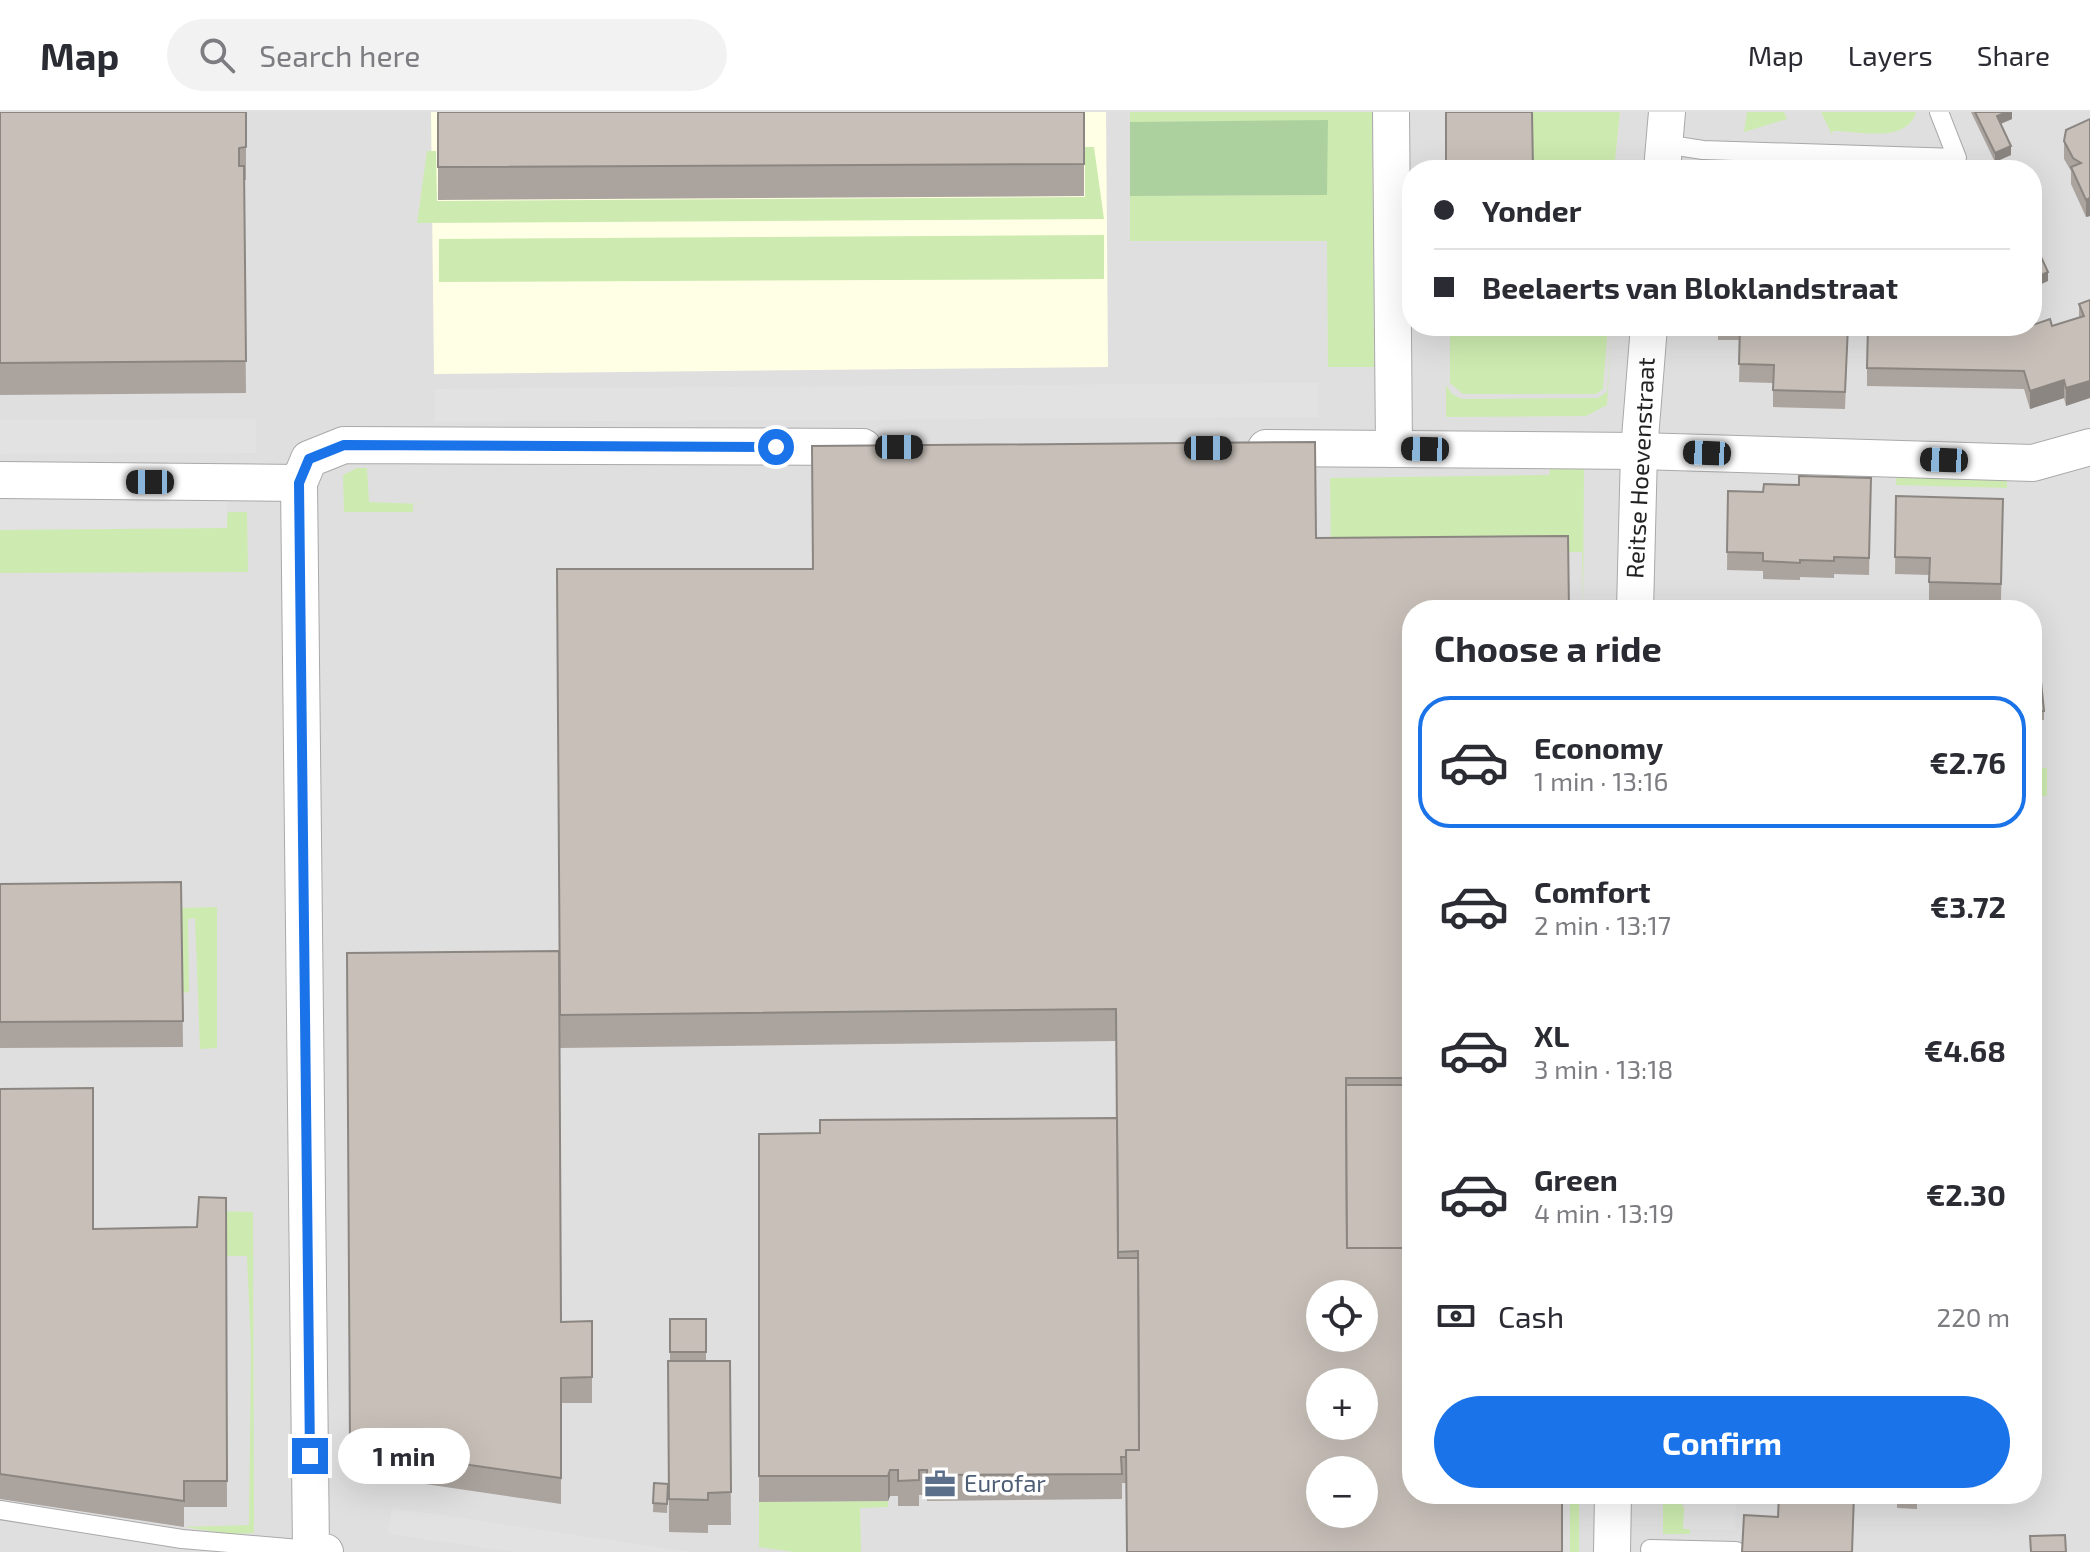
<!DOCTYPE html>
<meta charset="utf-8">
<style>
:root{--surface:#fff;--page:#f2f2f3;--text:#2b2b33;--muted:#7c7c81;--line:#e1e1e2;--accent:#1a73e8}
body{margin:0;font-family:"Exo 2",sans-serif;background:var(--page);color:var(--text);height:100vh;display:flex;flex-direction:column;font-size:30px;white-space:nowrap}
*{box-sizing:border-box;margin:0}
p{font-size:26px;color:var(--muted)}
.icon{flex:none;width:44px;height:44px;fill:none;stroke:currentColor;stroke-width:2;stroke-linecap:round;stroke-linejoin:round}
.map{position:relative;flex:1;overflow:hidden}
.panel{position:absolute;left:1402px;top:488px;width:640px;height:904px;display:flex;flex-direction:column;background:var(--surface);border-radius:32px;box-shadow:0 8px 32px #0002}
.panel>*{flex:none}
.guide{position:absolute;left:1402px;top:48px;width:640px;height:176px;border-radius:32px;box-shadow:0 8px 32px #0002;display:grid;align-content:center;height:176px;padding:0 32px;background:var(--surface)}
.buttons{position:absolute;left:1306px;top:1168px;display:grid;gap:16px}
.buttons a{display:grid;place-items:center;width:72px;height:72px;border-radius:50%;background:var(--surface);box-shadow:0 8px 32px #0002;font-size:40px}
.end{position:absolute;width:36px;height:36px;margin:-18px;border:10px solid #1a73e8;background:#fff;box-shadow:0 0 0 4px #fff}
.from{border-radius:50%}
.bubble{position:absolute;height:56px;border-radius:28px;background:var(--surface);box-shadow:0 8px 32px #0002;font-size:26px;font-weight:700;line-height:56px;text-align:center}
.car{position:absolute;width:24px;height:48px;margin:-24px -12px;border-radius:10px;box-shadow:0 0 6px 2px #0007;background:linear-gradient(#222 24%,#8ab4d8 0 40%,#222 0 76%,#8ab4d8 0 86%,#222 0)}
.guide b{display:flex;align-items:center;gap:28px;height:76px;font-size:30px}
.guide b+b{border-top:2px solid var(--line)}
.guide i{width:20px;height:20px;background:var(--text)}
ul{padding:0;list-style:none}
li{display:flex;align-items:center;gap:24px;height:132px;margin:0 16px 12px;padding:0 16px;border:4px solid transparent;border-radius:32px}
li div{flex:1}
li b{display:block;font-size:30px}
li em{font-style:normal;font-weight:700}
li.active{border-color:var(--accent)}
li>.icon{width:72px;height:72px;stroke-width:1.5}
h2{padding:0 32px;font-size:36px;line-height:96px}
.pay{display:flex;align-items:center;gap:20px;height:88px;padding:0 32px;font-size:30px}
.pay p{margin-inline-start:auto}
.button{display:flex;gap:16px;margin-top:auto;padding:16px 32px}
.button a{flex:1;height:92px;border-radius:48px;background:var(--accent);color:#fff;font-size:32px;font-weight:700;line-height:92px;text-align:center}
header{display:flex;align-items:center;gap:48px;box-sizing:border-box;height:112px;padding:0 40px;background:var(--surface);border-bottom:2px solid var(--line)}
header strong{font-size:38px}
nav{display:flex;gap:44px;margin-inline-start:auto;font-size:28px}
.search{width:560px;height:72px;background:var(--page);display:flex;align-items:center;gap:20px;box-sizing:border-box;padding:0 28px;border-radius:44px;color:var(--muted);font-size:30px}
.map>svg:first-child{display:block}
.residential{fill:#e0dfdf;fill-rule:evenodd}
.education{fill:#ffffe5}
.grass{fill:#cdebb0}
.forest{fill:#add19e}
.parking{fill:#e2e2e2}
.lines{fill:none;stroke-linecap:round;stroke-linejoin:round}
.service-casing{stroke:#a9a9a9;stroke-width:20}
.minor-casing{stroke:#a9a9a9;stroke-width:38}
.service{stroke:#fff;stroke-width:18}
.minor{stroke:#fff;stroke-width:36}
.wall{fill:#aba49e}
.shaded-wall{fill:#8b8681}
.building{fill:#c7bfb8;stroke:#8b8681;stroke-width:2;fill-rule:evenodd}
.route{stroke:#1a73e8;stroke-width:10}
.labels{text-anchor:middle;stroke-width:7;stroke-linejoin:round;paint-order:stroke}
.street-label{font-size:24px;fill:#222;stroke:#fff}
.service-label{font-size:24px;fill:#4e5e75;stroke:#fff;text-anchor:start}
</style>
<header>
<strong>Map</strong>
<div class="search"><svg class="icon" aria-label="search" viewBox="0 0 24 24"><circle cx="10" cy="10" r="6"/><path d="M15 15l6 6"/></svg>Search here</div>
<nav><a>Map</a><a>Layers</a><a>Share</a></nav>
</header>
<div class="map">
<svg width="2090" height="1440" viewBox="0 0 2090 1440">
<rect width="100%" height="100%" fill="#f2efe9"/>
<path class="residential" d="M0,0H2090V1440H0ZM1412,58H2032V214H1412ZM1412,498H2032V1382H1412ZM1320,1182H1364V1226H1320ZM1320,1270H1364V1314H1320ZM1320,1358H1364V1402H1320Z"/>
<polygon class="education" points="431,0 1106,0 1108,255 434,262"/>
<g class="grass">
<polygon points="1130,0 1372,0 1374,255 1328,255 1327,129 1130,129 1130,84 1327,83 1327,9 1130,10"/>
<polygon points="1532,0 1620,0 1614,58 1532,58"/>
<polygon points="1747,0 1784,0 1787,7 1744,20"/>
<path d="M1821,0H1916C1907,32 1859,19 1833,19L1832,23Z"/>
<polygon points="1085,35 1094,35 1104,107 417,111 427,39 436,39 437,89 1085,85"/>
<polygon points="1104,123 1104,167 439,170 439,127"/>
<polygon points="1445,214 1608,214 1603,277 1596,282 1463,282 1450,271 1450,223 1446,222"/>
<polygon points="1612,214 1607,293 1586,304 1446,305 1446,273 1452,282 1462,287 1598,286 1607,280"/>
<polygon points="1551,352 1584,355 1583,498 1582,440 1331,441 1330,366 1549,363"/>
<polygon points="357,356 367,356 369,390 423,392 413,392 413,400 344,400 343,363"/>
<polygon points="1897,360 2007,362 2007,376 1896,373"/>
<polygon points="228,400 247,400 248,460 0,461 0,417 226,415"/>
<rect x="2032" y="656" width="15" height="28"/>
<polygon points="217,795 217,936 200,937 195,806 188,807 189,880 182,881 181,796"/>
<polygon points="213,1099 253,1100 254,1421 230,1422 184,1415 249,1413 251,1237 247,1144 226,1144"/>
<rect x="1570" y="1382" width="9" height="58"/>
<polygon points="1663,1382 1684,1382 1682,1395 1689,1396 1690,1422 1663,1422"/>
<polygon points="888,1389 888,1395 860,1396 861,1440 794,1440 759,1435 759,1390"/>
</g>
<polygon class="forest" points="1328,8 1327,83 1130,84 1130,10"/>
<g class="parking">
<polygon points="1318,271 1318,305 435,310 435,277"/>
<polygon points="256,307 256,341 0,342 0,308"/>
<polygon points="227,382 227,416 0,418 0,384"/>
<polygon points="1685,1382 1736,1382 1735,1418 1683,1417"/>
<polygon points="392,1396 691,1440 513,1440 388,1422"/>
</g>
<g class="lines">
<defs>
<g id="service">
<polyline points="1664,32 1703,38 1957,46 1939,0"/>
<polyline points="0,1398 182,1427 311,1438"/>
<polyline points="1650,1437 1736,1439"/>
</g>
<g id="minor">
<polyline points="1391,0 1394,337"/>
<polyline points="1662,58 1667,0"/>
<polyline points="1266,336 1639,339 2033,351 2090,335"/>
<polyline points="0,368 299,371 309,347 344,333 863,335"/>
<polyline points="299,371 311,1438 325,1440"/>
<polyline points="1635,498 1639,339 1649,214"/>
<polyline points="1612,1440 1613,1382"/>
</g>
</defs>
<use href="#service" class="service-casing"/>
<use href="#minor" class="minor-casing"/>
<use href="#service" class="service"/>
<use href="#minor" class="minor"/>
</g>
<g class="wall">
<polygon points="0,0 246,0 246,68 244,68 246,281 0,283"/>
<polygon points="438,0 1084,0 1084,84 438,88"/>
<polygon points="1971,0 2012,0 2012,7 2001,12 2011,43 1995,50"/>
<polygon points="2090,7 2090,104 2086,105 2071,72 2071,59 2064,47 2064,29"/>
<polygon points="2090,188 2066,294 2064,286 2030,297 2024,277 1867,274 1867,256 2021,217 2052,214 2079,205 2079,192"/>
<polygon points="1718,214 1848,214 1845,297 1773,295 1773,271 1739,270 1740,228 1718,228"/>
<polygon points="1871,366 1869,463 1834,462 1834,466 1800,465 1800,468 1763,467 1763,459 1727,458 1728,379 1763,380 1799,373"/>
<polygon points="1896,384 2003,387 2001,489 1929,488 1929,463 1895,462"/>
<polygon points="1316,426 1412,498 1412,1382 1122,1371 1122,1387 927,1389 927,1383 919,1383 919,1394 898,1394 898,1384 890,1384 888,1389 759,1390 759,1022 820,1021 1117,1006 1116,929 560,936 561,1210 592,1209 592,1291 561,1291 561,1392 350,1361 347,841 559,839 813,457"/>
<polygon points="2032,550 2044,599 2044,608 2032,608"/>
<polygon points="181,770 183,935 0,936 0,772"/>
<polygon points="2032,824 2041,825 2040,895 2032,895"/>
<polygon points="2032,912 2038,912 2035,1006 2032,1006"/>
<polygon points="0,977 93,1117 197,1115 226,1086 227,1395 184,1395 184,1415 0,1387"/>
<polygon points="670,1207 706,1207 706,1249 730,1249 731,1413 708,1413 708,1421 669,1420 668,1249 670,1249"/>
<polygon points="654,1371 668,1372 667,1401 653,1400"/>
<polygon points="1897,1382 1917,1382 1917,1397 1897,1396"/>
</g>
<g class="shaded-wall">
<polygon points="2007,0 2012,0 2012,7 1997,13 1997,4"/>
<polygon points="2011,34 2011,43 1995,50 1995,41"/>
<polygon points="2090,86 2090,104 2086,105 2086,88"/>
<polygon points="2048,160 2048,169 2033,176 2033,167"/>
<polygon points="2064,268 2064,286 2030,297 2030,279"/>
<polygon points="2090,269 2090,286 2066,294 2066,276"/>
<polygon points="890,1358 890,1384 888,1389 888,1364"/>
</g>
<g class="building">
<polygon points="0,0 246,0 246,35 239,36 239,54 244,54 246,249 0,251"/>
<polygon points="438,0 1084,0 1084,52 438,55"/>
<polygon points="1446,0 1532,0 1533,58 1446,58"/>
<polygon points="1975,0 2007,0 1997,4 2011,34 1995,41"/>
<polygon points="2090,7 2090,86 2086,88 2071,55 2081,51 2073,46 2064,29 2066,18"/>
<polygon points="1731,53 1937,57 1937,58 1731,58"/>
<polygon points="2036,134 2048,160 2033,167 2032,136"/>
<polygon points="2090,188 2090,269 2066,276 2064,268 2030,279 2024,259 1867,256 1868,214 2020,214 2021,217 2050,207 2052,214 2084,204 2079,192"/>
<polygon points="1740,214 1848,214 1845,280 1773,278 1774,253 1739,252"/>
<path d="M1315,330L1316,426L1568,424L1569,498H1412V966H1346L1347,1136H1412V1382H1562V1440H1127L1126,1338H1139L1138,1139L1118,1140L1116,897L560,903L557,457H813L812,334ZM1320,1182H1364V1226H1320ZM1320,1270H1364V1314H1320ZM1320,1358H1364V1402H1320Z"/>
<polygon points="1799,364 1871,366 1869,446 1834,445 1834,449 1800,448 1800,451 1763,449 1763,441 1727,440 1728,379 1763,380 1764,372 1799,373"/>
<polygon points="1896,384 2003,387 2001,472 1929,470 1930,446 1895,445"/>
<polygon points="2032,550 2039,550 2044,599 2032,599"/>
<polygon points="181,770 183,909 0,910 0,772"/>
<polygon points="2032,824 2041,825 2040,886 2032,886"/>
<polygon points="559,839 561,1210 592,1209 592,1265 561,1266 561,1366 350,1336 347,841"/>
<polygon points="2032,912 2038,912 2035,997 2032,997"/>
<polygon points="1346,973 1412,973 1412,1136 1347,1136"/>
<polygon points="93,976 93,1117 197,1115 199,1085 226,1086 227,1369 184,1369 184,1389 0,1362 0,977"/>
<polygon points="1117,1006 1118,1146 1138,1146 1139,1338 1126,1338 1126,1345 1121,1345 1122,1362 927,1363 927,1358 919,1358 919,1368 898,1369 898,1358 890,1358 888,1364 759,1364 759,1022 820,1021 820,1008"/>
<rect x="670" y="1207" width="36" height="33"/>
<polygon points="668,1249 730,1249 731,1380 708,1381 708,1388 669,1387"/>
<polygon points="654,1371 668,1372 667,1392 653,1391"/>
<polygon points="1779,1382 1854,1382 1852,1440 1742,1440 1744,1403 1778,1405"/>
<polygon points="1897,1382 1917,1382 1917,1388 1897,1387"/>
<polygon points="2065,1423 2066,1440 2031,1440 2030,1424"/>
</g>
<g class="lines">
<polyline class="route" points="310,1344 299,371 309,347 344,333 776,335"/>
</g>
<defs>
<symbol id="office-bare" viewBox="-9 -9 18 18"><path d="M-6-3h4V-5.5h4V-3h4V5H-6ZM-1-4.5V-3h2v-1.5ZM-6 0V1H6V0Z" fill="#5c6f8a" stroke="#fff" stroke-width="2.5" paint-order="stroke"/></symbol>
</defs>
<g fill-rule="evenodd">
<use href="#office-bare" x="918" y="1350" width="44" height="44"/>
</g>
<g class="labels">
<g class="street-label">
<text transform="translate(1641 356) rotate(-87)" y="8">Reitse Hoevenstraat</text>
</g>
<g class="service-label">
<text x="964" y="1380">Eurofar</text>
</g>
</g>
</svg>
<div class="buttons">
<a><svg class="icon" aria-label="locate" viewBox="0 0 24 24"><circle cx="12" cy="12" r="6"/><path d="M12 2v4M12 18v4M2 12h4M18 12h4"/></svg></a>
<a>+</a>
<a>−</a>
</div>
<i class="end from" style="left:776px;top:335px"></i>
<i class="end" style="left:310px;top:1344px"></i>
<div class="bubble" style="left:338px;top:1316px;width:132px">1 min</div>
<i class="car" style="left:899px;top:335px;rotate:90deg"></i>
<i class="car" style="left:1208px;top:336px;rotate:90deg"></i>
<i class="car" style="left:1425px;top:337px;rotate:271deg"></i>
<i class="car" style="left:1707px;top:341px;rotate:272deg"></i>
<i class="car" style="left:1944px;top:348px;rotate:272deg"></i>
<i class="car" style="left:150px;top:370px;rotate:270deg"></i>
<div class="guide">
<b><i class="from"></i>Yonder</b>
<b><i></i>Beelaerts van Bloklandstraat</b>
</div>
<section class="panel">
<h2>Choose a ride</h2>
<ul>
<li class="active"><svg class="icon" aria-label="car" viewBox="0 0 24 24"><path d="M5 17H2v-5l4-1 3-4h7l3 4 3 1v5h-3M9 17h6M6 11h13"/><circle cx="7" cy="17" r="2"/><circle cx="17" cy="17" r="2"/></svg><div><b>Economy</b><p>1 min · 13:16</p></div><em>€2.76</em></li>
<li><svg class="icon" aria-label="car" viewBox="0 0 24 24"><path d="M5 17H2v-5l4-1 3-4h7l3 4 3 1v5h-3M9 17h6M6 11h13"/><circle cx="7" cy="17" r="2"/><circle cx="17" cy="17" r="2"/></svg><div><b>Comfort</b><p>2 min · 13:17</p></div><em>€3.72</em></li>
<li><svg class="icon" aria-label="car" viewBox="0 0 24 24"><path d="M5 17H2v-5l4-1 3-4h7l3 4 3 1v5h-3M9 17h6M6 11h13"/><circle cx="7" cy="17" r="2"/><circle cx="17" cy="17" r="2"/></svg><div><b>XL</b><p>3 min · 13:18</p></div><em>€4.68</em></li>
<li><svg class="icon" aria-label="car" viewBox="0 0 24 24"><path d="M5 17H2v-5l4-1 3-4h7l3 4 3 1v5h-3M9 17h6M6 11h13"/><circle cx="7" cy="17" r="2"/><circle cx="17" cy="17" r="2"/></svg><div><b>Green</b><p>4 min · 13:19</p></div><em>€2.30</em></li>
</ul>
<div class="pay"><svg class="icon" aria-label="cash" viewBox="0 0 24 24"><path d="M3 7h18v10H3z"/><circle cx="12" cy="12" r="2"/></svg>Cash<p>220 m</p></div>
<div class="button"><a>Confirm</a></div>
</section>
</div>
